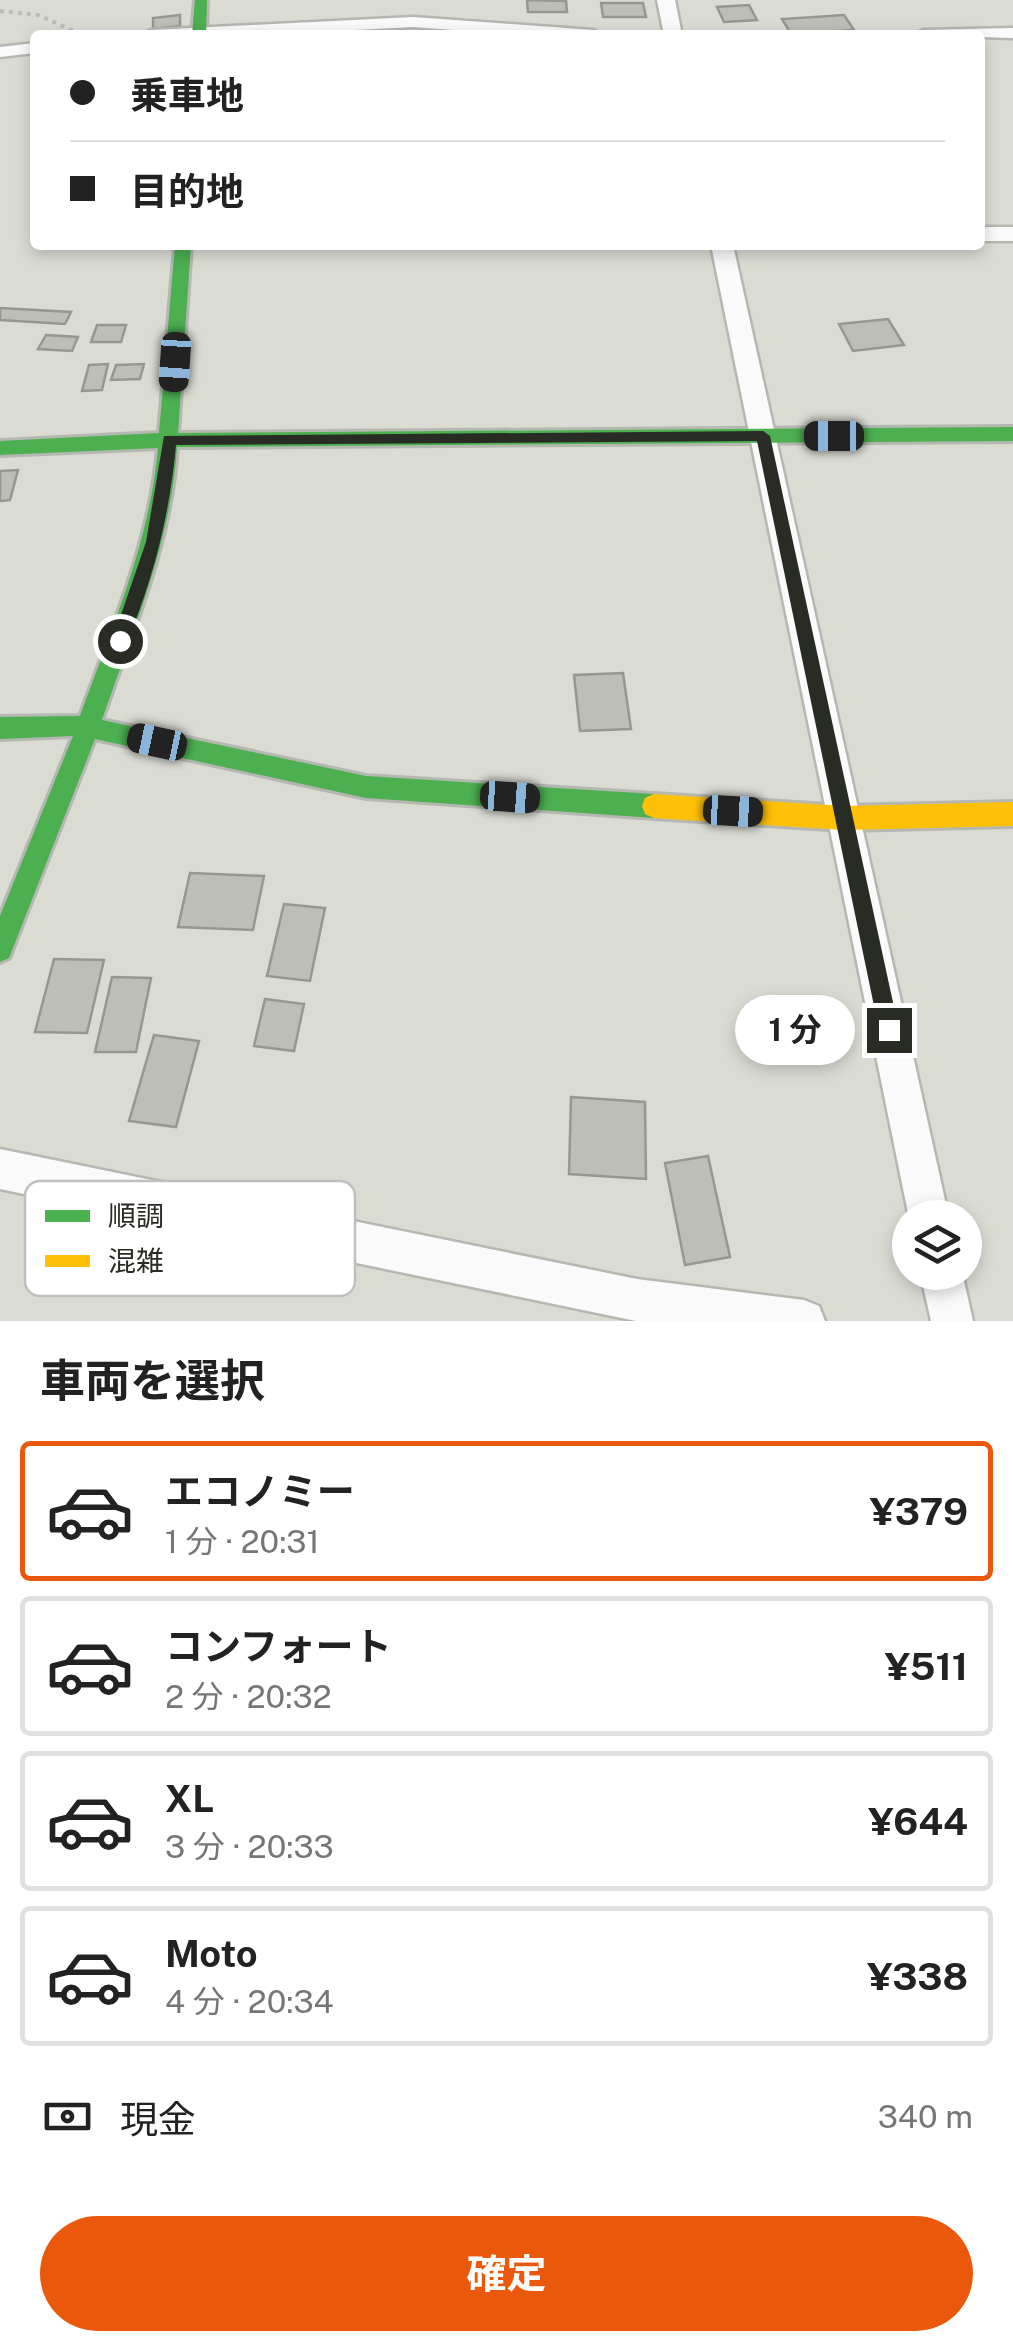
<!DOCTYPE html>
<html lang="ja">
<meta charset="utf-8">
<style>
:root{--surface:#fff;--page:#f2f2f2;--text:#222;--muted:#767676;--line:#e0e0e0;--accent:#ea580c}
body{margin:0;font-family:"Public Sans","Noto Sans JP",sans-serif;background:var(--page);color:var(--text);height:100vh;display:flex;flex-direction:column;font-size:38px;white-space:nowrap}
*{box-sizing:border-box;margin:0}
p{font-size:32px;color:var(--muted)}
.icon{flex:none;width:55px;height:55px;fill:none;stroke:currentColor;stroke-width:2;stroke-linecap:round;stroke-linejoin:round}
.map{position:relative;height:1321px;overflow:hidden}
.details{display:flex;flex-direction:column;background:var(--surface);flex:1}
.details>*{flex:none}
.top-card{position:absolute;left:30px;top:30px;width:955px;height:220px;border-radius:10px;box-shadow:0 5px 15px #0003;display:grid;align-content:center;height:220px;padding:0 40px;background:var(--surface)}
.buttons{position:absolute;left:892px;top:1200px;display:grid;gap:20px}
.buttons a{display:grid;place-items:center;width:90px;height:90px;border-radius:50%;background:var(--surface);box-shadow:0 5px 15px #0003;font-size:50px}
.end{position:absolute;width:45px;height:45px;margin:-22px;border:12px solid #292b25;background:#fff;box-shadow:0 0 0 5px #fff}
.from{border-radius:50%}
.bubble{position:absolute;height:70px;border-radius:35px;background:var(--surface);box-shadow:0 5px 15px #0003;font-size:32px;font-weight:700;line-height:70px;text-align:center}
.car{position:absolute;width:30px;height:60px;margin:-30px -15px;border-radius:12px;box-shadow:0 0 8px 2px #0007;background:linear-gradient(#222 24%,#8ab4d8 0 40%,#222 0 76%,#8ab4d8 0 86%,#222 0)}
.top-card b{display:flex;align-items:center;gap:35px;height:95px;font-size:38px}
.top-card b+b{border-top:2px solid var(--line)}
.top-card i{width:25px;height:25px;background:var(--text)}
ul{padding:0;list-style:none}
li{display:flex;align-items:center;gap:30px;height:140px;margin:0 20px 15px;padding:0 20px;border:5px solid var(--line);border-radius:10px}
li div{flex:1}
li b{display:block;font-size:38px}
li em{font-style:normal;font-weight:700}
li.on{border-color:var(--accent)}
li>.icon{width:90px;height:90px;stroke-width:1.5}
h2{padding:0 40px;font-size:45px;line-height:120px}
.pay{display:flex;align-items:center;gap:25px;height:110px;padding:0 40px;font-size:38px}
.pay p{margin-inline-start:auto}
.cta{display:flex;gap:20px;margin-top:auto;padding:20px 40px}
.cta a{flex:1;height:115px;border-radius:60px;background:var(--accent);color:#fff;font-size:40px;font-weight:700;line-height:115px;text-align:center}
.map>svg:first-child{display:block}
.building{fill:#bebeb8;stroke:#979791;stroke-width:2.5}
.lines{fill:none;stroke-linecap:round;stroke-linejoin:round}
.street-casing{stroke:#b5b7b1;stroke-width:5}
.fast-casing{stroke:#b5b7b1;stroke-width:6}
.slow-casing{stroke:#b5b7b1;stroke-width:6}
.path{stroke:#bbbcb9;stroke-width:4;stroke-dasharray:4 5;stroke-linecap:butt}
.street{fill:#f9faf9;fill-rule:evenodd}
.fast{fill:#4caf50;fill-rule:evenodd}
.slow{fill:#ffc107;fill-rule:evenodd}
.route{fill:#292b25}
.key{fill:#fff;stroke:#bfbfbe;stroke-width:2.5}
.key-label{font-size:28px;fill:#292b25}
</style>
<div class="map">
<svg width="1013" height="1321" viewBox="0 0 1013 1321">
<rect width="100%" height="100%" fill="#dadcd4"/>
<g class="building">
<polygon points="527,0 566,1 567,12 528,12"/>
<polygon points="601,3 643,3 646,17 603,17"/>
<polygon points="749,5 757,20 724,22 717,7"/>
<polygon points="180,15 180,26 153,29 153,18"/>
<polygon points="844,15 854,30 791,34 782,19"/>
<polygon points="0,309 0,308 71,312 65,324 0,320"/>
<polygon points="888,319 904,345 853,351 839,324"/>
<polygon points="97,325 126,325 121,342 91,342"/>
<polygon points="46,335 78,337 72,351 38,349"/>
<polygon points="108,364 102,390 82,391 89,365"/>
<polygon points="144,364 140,379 111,380 116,365"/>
<polygon points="18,470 10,500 0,501 0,471"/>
<polygon points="623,673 631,729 580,731 574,675"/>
<polygon points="190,873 264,876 253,930 178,927"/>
<polygon points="284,904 325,908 310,981 267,976"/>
<polygon points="54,959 104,960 87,1033 35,1032"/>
<polygon points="112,977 151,978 136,1052 95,1052"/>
<polygon points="265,999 304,1004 294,1051 254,1046"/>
<polygon points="154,1035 199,1041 176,1127 129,1121"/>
<polygon points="571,1097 645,1102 646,1179 569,1174"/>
<polygon points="708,1156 730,1257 685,1265 665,1163"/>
</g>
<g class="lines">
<defs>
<g id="street">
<polygon points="657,0 675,0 682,35 664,35"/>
<polygon points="413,17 593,30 602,35 520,35 413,27 258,35 142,35 151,30"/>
<polygon points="1013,28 1013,38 914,35 923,30"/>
<polygon points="35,43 35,53 0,57 0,47"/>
<rect x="980" y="227" width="33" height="14"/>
<polygon points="711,245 733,245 949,1218 910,1218 910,1221 909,1218"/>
<polygon points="0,1149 637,1279 804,1300 819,1306 825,1321 636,1321 0,1189"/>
<polygon points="920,1272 962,1272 973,1321 931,1321"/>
</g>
<g id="fast">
<polygon points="195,0 207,0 206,35 192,35"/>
<path d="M175,245H191L178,433L1013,427V441L177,447C171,542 133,630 102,720L366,776L654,794L663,798L666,806L663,814L654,818L366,798L95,739L9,958L0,962V916L73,736L0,739V717L80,716C112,628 150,541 158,448L0,455V441L159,433Z"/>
</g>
<polygon id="slow" points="654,794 844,806 1013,802 1013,826 844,830 654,818 645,814 642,806 645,798"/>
</defs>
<use href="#street" class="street-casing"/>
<use href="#fast" class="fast-casing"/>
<use href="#slow" class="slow-casing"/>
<polyline class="path" points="0,11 38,15 83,35"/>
<use href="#street" class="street"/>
<use href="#fast" class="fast"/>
<use href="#slow" class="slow"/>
</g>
<path class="route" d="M763,431L770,436L899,1030L889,1041L879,1030L757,441L176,445C170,513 153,582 125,646L120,648L112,641L146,542L164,436Z"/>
<rect x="25" y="1181" width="330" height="115" rx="15" class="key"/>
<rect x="45" y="1210" width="45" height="12" fill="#4caf50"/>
<rect x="45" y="1255" width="45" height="12" fill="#ffc107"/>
<g class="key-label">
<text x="108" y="1226">順調</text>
<text x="108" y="1271">混雑</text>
</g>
</svg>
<div class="buttons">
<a><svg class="icon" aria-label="layers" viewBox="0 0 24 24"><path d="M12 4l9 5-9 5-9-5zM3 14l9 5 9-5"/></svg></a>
</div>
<i class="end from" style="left:120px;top:641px"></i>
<i class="end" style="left:889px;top:1030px"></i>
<div class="bubble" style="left:735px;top:995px;width:120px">1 分</div>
<i class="car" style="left:175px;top:362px;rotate:184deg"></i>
<i class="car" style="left:834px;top:436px;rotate:270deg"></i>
<i class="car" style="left:157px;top:742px;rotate:282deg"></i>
<i class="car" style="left:510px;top:797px;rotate:94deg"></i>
<i class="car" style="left:733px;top:811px;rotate:93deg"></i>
<div class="top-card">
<b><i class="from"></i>乗車地</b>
<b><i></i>目的地</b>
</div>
</div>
<section class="details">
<h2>車両を選択</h2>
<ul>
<li class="on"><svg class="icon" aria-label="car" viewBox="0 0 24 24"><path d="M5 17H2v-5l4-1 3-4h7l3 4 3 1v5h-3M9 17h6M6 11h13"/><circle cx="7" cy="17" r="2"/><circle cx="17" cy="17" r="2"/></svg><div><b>エコノミー</b><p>1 分 · 20:31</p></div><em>¥379</em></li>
<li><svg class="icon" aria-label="car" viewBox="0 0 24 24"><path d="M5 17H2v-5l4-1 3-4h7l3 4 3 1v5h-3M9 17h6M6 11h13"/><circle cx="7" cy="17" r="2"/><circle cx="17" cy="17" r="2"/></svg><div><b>コンフォート</b><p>2 分 · 20:32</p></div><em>¥511</em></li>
<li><svg class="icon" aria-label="car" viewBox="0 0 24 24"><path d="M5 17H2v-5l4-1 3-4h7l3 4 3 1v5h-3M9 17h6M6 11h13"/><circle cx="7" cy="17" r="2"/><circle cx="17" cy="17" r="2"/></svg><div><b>XL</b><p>3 分 · 20:33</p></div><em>¥644</em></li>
<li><svg class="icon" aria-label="car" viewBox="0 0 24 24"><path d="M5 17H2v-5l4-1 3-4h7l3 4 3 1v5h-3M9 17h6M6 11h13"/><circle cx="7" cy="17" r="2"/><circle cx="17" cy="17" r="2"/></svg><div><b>Moto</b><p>4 分 · 20:34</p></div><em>¥338</em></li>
</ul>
<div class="pay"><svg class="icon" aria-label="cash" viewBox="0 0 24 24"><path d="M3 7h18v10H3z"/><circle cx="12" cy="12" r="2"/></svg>現金<p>340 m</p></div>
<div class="cta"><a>確定</a></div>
</section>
